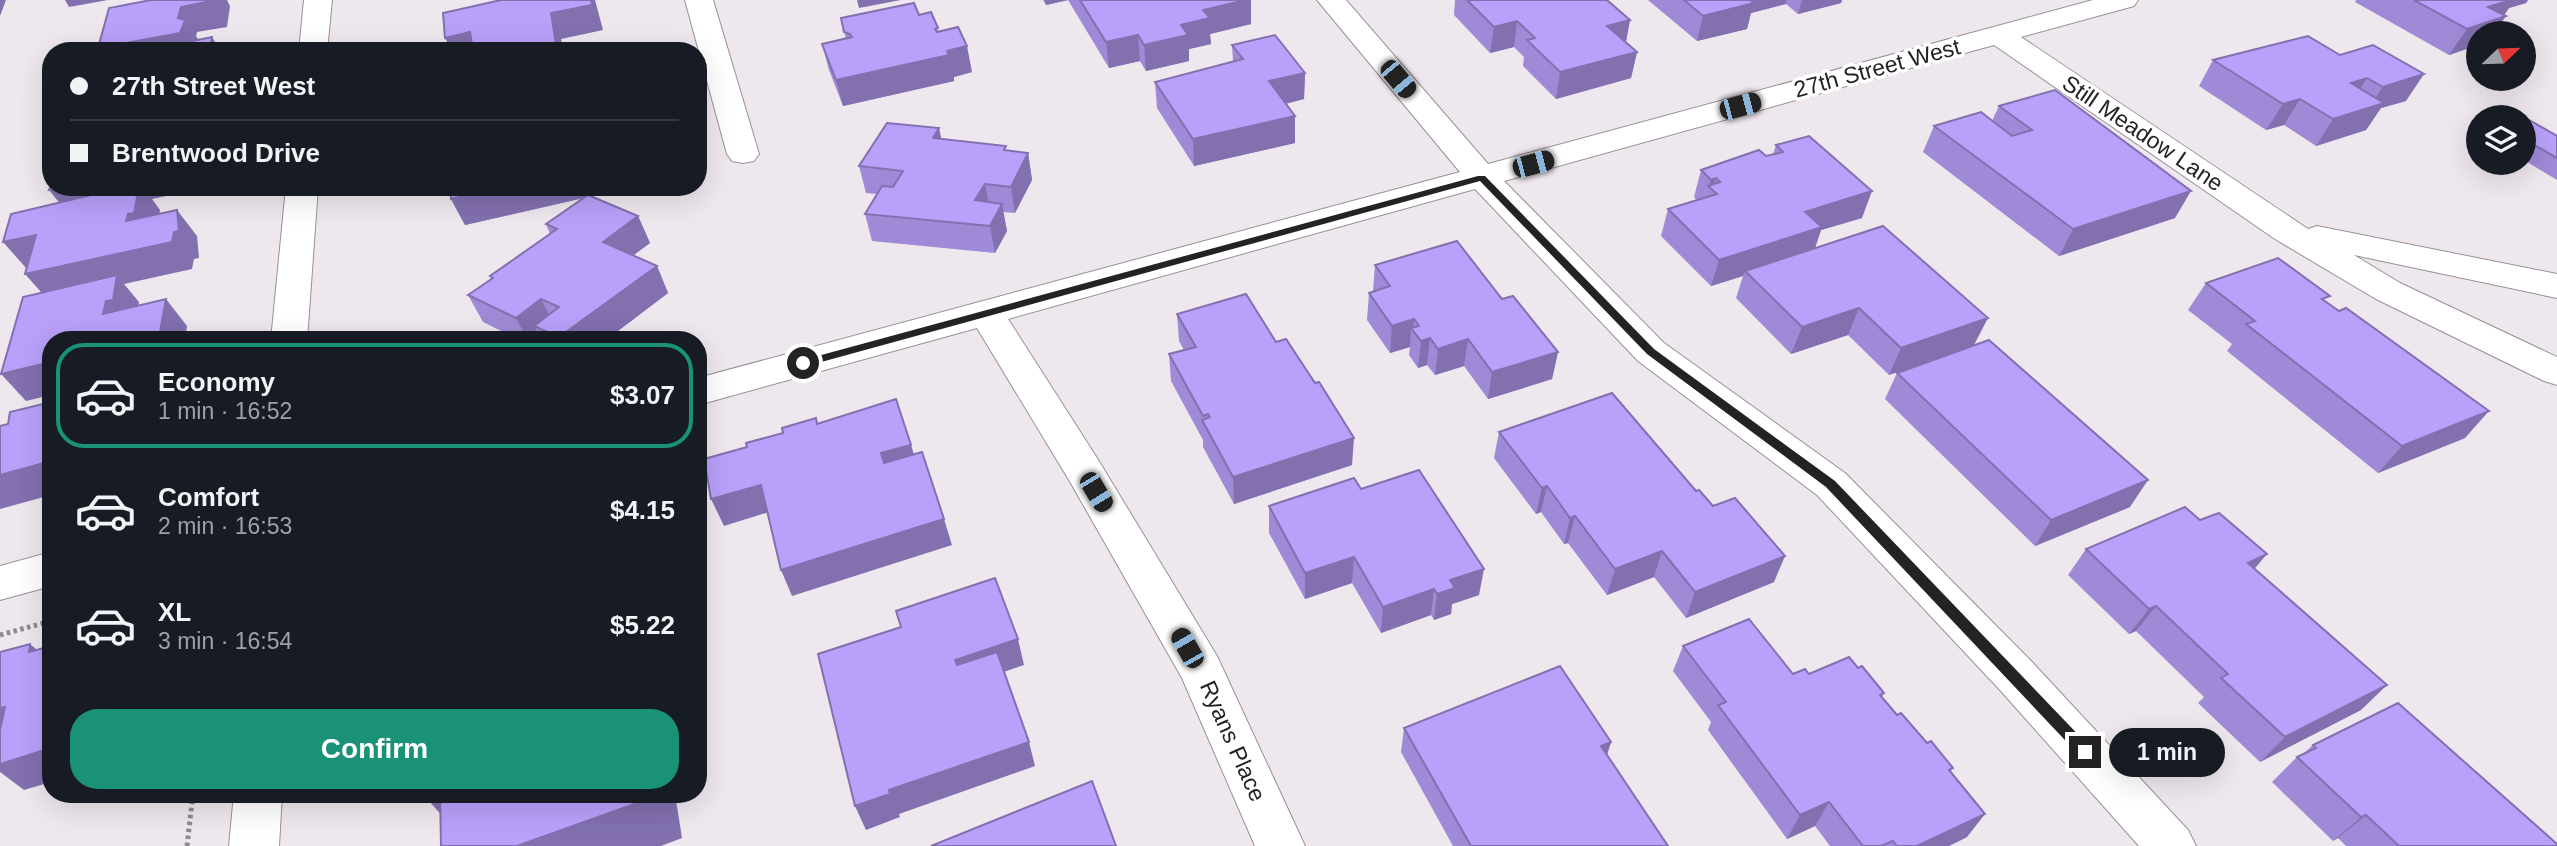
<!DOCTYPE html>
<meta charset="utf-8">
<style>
:root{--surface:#171b24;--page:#20242c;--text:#f1f3f6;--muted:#9ea1a6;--line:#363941;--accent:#1a9277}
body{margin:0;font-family:Arial,sans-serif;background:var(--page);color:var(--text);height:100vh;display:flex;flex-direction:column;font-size:26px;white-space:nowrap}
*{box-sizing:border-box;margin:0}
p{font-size:23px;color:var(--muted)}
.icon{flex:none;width:38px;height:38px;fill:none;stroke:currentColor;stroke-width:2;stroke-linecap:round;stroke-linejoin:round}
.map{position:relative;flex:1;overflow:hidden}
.sheet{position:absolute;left:42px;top:331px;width:665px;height:472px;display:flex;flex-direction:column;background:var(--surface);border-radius:28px;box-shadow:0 7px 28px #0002}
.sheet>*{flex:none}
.banner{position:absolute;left:42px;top:42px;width:665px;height:154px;border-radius:28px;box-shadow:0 7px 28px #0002;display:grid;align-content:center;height:154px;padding:0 28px;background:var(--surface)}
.needle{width:46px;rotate:67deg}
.controls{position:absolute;left:2466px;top:21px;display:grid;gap:14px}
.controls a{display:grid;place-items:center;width:70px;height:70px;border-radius:50%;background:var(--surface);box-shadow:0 7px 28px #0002;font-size:35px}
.end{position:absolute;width:32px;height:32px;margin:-16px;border:9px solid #252225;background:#fff;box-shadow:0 0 0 4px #fff}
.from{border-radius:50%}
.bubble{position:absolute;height:49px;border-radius:24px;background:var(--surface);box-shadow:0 7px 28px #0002;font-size:23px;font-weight:700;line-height:49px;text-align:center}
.car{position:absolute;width:21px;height:42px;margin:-21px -10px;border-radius:9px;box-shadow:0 0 5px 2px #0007;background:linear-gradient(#222 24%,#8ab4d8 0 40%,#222 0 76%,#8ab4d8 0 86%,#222 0)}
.banner b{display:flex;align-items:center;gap:24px;height:66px;font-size:26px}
.banner b+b{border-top:2px solid var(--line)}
.banner i{width:18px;height:18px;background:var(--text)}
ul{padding:12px 0 0;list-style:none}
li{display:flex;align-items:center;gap:21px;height:105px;margin:0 14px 10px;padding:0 14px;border:4px solid transparent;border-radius:28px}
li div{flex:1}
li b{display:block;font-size:26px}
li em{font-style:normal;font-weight:700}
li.selected{border-color:var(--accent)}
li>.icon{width:63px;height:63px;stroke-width:1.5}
.cta{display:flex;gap:14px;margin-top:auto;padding:14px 28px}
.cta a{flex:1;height:80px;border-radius:28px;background:var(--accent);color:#fff;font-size:28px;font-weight:700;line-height:80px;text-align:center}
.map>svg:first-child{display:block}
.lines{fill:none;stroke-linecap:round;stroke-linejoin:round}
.street-casing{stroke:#979096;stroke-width:2}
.path{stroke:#8f898e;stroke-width:5;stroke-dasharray:3.5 3.5;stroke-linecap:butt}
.street{fill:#fff;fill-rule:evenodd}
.wall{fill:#9f8ad7}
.shaded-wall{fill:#8270af}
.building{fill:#b9a0fa;stroke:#8270af;stroke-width:2}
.route{fill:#252225}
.labels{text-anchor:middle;stroke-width:7;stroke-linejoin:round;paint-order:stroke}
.street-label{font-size:23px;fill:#252225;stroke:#fff}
</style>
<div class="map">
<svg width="2557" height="846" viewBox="0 0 2557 846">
<rect width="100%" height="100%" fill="#efe7ee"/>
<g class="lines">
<defs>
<g id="street">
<polygon points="304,0 332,0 327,51 299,51"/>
<polygon points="685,0 713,0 759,154 754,161 743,163 732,161 727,154"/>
<polygon points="1317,0 1346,0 1488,164 2093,0 2138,0 2134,6 2021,37 2308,229 2317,226 2557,274 2557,298 2354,255 2400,283 2557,357 2557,385 2544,381 2376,299 2275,239 1994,45 1504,181 1664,343 1845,473 2032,662 2188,830 2196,846 2139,846 2000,690 1817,495 1638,361 1475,189 1008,319 1097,458 1217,656 1305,846 1255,846 1182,678 1069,480 977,328 698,405 698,378 1460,172"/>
<polygon points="286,187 318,187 307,340 271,340"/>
<polygon points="51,552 51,586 0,600 0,566"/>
<polygon points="234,794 282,794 279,846 229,846"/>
</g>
</defs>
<use href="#street" class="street-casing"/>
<g class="path">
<polyline points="0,635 51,621"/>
<polyline points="187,846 193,794"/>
</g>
<use href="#street" class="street"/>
</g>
<g class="wall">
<polygon points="1043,0 1251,0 1251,24 1210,34 1211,44 1189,49 1189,61 1146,71 1140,61 1109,68 1068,0 1046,5"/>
<polygon points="1455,0 1607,0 1630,20 1626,42 1637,52 1631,78 1556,99 1523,66 1524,57 1514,47 1490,53 1454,15"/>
<polygon points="1648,0 1842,0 1841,3 1798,14 1786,4 1751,13 1747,29 1697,41"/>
<polygon points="2356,0 2528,0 2526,3 2509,8 2504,15 2478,33 2478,45 2449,55 2355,2"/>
<polygon points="919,15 939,31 972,72 954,77 954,81 843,106 829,70 822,44 846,39 841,18"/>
<polygon points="2308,36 2406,101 2381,108 2366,130 2316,146 2284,125 2266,130 2199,86 2213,60"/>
<polygon points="1232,45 1305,73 1304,99 1285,104 1295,143 1194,166 1157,108 1155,82 1233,61"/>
<polygon points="1999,106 2175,218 2059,256 1923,152 1934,126 1992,121"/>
<polygon points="2524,117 2557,136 2557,180 2524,160"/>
<polygon points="941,139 1007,151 1028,153 1032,180 1015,213 1003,212 1007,231 995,253 872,241 865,214 877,194 866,193 859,166"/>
<polygon points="1776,145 1862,218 1821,230 1815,248 1974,345 1889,375 1848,335 1791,354 1736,298 1743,276 1711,286 1661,236 1668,209 1697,200 1694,197 1701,170 1773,154"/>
<polygon points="618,190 591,196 638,216 650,243 633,255 657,266 668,293 606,340 541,340 540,337 537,340 520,340 483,322 468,295 491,279 490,276 550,234 546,224 584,198 465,225 451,199"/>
<polygon points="1375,265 1502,299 1558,352 1552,379 1488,399 1464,366 1435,375 1427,365 1418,368 1409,355 1410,347 1390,353 1367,320 1369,293 1373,291"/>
<polygon points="2206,283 2326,302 2465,438 2378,473 2227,351 2232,344 2188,310"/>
<polygon points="1177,314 1352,465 1234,504 1203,447 1203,440 1171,381 1169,354 1184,350 1179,341"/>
<polygon points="1897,373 2130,507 2035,546 1885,399"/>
<polygon points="1499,432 1774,582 1686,618 1654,577 1607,595 1568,543 1564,544 1541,512 1536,514 1494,458"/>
<polygon points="1361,489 1479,595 1452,604 1451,614 1434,620 1431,615 1381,633 1352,583 1305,599 1269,533 1269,506"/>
<polygon points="2086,549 2255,569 2361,710 2260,762 2198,703 2204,697 2136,631 2129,634 2068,575"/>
<polygon points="1683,646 1793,674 1809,674 1858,668 1884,693 1882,697 1897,715 1953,768 1950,772 1967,837 1949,846 1830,846 1815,826 1787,839 1708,730 1711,722 1673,671"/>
<polygon points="1404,728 1611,742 1607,755 1668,846 1453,846 1401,752"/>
<polygon points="2313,745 2557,846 2346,846 2338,838 2333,841 2272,782 2297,757 2302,755"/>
</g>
<g class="shaded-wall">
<polygon points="0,0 6,0 0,16"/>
<polygon points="65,0 108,0 69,7"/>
<polygon points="211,0 227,0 230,6 227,27 197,32 196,36 202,45 200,51 100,51 98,48 178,18 181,7"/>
<polygon points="591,0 595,0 603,30 561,39 564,51 520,51 551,13"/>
<polygon points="857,0 901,0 859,8"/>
<polygon points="1045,0 1068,0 1046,5"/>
<polygon points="1246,0 1251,0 1251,24 1210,34 1211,44 1189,49 1189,61 1146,71 1144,45 1181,25 1203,10"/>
<polygon points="1738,0 1787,0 1786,4 1751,13 1747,29 1697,41 1703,16"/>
<polygon points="1802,0 1842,0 1841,3 1798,14"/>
<polygon points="2498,0 2528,0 2526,3 2509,8 2502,18 2506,16 2494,33 2478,33 2478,45 2449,55 2467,29 2488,7"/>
<polygon points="1630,20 1625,46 1607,26"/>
<polygon points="1517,21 1514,47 1490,53 1494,27"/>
<polygon points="470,32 479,51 452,51 445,38"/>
<polygon points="1138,35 1140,61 1109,68 1106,42"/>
<polygon points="212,37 221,51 210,51"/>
<polygon points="967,46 972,72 954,77 954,81 843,106 836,80"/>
<polygon points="1637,52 1631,78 1556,99 1560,72"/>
<polygon points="1305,73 1304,99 1269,108 1269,81"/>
<polygon points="2424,74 2406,101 2381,108 2366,130 2316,146 2333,119 2368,108 2383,87"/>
<polygon points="2367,78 2350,105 2351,83"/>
<polygon points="2300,99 2284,125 2266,130 2283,104"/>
<polygon points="1295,116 1295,143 1194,166 1193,139"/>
<polygon points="939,128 945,155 933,138"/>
<polygon points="1028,153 1032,180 1015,213 1011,187"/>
<polygon points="1716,178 1712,190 1709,186 1711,180"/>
<polygon points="985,184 990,210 975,200"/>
<polygon points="63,187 200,187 199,189 152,199 160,210 155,240 71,217 49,190"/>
<polygon points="501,187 618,187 618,190 465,225 451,199"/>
<polygon points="1872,191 1862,218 1821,230 1813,254 1745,271 1743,276 1711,286 1719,260 1805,212"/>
<polygon points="2191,191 2175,218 2059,256 2073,229"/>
<polygon points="1002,204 1007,231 995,253 990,226"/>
<polygon points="177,210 197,236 199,258 194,259 192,269 124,284 139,302 135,327 103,314 106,301 49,301 25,274"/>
<polygon points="638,216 650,243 615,269 603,242"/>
<polygon points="36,235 27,269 3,242"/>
<polygon points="657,266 668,293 606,340 561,340 559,337"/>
<polygon points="166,299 187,326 185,340 147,340"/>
<polygon points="541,299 555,326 534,326 540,337 537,340 528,340 516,318"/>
<polygon points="1859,308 1848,335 1791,354 1802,327"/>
<polygon points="1988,318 1974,345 1889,375 1901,348"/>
<polygon points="1414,319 1413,330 1411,328 1410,347 1390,353 1392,326"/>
<polygon points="1430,338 1427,365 1418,368 1421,341"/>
<polygon points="1468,339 1464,366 1435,375 1438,349"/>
<polygon points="1558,352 1552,379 1488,399 1492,372"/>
<polygon points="51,362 51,395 26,401 1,374"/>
<polygon points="2489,411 2465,438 2378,473 2402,446"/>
<polygon points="1354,438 1352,465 1234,504 1233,477"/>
<polygon points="911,445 919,471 889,480 881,453"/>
<polygon points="51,461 51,495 0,509 0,475"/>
<polygon points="2148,480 2130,507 2035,546 2051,520"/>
<polygon points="761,485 772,511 724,526 711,499"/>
<polygon points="1547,486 1541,512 1536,514 1542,488"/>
<polygon points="1575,516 1568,543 1564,544 1570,518"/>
<polygon points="944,519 952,545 792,596 781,570"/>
<polygon points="1662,551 1654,577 1607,595 1615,569"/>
<polygon points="2267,554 2245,580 2248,563"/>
<polygon points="1785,556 1774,582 1686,618 1695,592"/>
<polygon points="1354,557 1352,583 1305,599 1305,573"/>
<polygon points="1484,569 1479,595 1452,604 1451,614 1434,620 1437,594 1450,580"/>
<polygon points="1434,589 1431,615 1381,633 1383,607"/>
<polygon points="2156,606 2136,631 2129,634 2149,609"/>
<polygon points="1018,639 1024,665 963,686 955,660"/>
<polygon points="30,644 51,662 29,652"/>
<polygon points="2387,685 2361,710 2260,762 2285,737"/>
<polygon points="5,707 0,742 0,708"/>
<polygon points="1029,742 1035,766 899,814 900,817 866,830 855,806 889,790"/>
<polygon points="1611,742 1603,767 1601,746"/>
<polygon points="51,748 51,782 24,790 0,772 0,764"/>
<polygon points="423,794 464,794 444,818"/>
<polygon points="654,794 675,794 682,838 661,846 517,846"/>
<polygon points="1829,802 1815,826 1787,839 1800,815"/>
<polygon points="1985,814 1967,837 1949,846 1917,846"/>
<polygon points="2366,815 2338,838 2333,841 2361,817"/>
</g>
<g class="building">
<polygon points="151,0 211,0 211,1 181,7 178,18 185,20 180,33 98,48 109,8"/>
<polygon points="501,0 591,0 592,5 551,13 556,44 519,51 445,51 472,44 470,32 445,38 443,13"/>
<polygon points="1080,0 1246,0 1203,10 1210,18 1181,25 1188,35 1144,45 1138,35 1106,42"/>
<polygon points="1467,0 1607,0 1630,20 1607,26 1637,52 1560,72 1527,40 1535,38 1517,21 1494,27"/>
<polygon points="1684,0 1750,0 1754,3 1703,16"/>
<polygon points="2414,0 2511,0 2488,7 2506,16 2467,29"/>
<polygon points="914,3 919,15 931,12 938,28 935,29 937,32 958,27 967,46 947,51 949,55 836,80 822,44 852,37 850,34 844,32 841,18"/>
<polygon points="1275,35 1305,73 1269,81 1295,116 1193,139 1155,82 1243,59 1232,45"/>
<polygon points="2308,36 2340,55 2373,45 2424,74 2383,87 2367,78 2351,83 2384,103 2333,119 2300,99 2283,104 2213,60"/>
<polygon points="212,37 210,51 144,51"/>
<polygon points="2055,90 2191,191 2073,229 1934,126 1981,112 2012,136 2032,130 1999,106"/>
<polygon points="2524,117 2557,136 2557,158 2524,139"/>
<polygon points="887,123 939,128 933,138 1006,146 1004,150 1028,153 1011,187 985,184 975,200 1002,204 990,226 865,214 882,186 893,187 903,171 859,166"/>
<polygon points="1809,136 1872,191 1805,212 1822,227 1719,260 1668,209 1717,194 1708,186 1720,182 1716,178 1711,180 1701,170 1759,150 1766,156 1783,152 1776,145"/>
<polygon points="51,185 51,187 63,187 49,190"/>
<polygon points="125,187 139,187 134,213 128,214 126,221 177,210 179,231 174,232 172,242 25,274 36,235 3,242 11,214"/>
<polygon points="450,187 501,187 451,199"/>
<polygon points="588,195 638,216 603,242 657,266 559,337 534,326 559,307 541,299 516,318 468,295 493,278 490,276 557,229 546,224"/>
<polygon points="1883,226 1988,318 1901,348 1859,308 1802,327 1745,271"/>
<polygon points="1457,241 1502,299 1513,296 1558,352 1492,372 1468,339 1438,349 1430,338 1421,341 1411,328 1419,326 1414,319 1392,326 1369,293 1390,286 1375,265"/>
<polygon points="2278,258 2330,296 2322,299 2339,311 2346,308 2489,411 2402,446 2246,324 2255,321 2206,283"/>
<polygon points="117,275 113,300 106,301 103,314 166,299 159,337 147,340 51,340 51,362 1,374 23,297"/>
<polygon points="1246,294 1276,342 1286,339 1315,383 1319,382 1354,438 1233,477 1202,420 1210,417 1208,414 1203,416 1169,354 1196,347 1177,314"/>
<polygon points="1989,340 2148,480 2051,520 1897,373"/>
<polygon points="1612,393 1696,491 1699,490 1713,506 1735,498 1785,556 1695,592 1662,551 1615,569 1575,516 1570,518 1547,486 1542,488 1499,432"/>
<polygon points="896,399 911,445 881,453 884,463 922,452 944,519 781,570 761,485 711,499 704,459 747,447 746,443 783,433 782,428 816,418 817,424"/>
<polygon points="51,402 51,461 0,475 0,426 8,424 10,412"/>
<polygon points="1419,470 1484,569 1450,580 1455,588 1437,594 1434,589 1383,607 1354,557 1305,573 1269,506 1354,478 1361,489"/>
<polygon points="2185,507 2200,520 2219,513 2267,554 2248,563 2387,685 2285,737 2221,678 2228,674 2156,606 2149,609 2086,549"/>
<polygon points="995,578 1018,639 955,660 957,665 997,652 1029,742 889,790 890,794 855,806 818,654 901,627 896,611"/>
<polygon points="1749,619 1793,674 1805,669 1809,674 1849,657 1858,668 1862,666 1884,693 1880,695 1897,715 1901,713 1927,743 1931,741 1953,768 1949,770 1985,814 1917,846 1897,846 1893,841 1881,846 1863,846 1829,802 1800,815 1718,705 1726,702 1683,646"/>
<polygon points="30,644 29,652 51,646 51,748 0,764 0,730 5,707 0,708 0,652"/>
<polygon points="1560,666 1611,742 1601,746 1668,846 1471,846 1404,728"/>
<polygon points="2398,703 2557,844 2557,846 2399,846 2366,815 2361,817 2297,757 2316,748 2313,745"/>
<polygon points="1092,781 1116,846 931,846"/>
<polygon points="440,794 654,794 654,797 517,846 441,846"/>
</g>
<polygon class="route" points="1478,176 1485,176 1654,349 1835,481 2090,747 2090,756 2080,756 1826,487 1647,354 1480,181 803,367 797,363 803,360"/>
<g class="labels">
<g class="street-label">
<text transform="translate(1877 68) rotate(-15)" y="8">27th Street West</text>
<text transform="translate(2143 133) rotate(34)" y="8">Still Meadow Lane</text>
<text transform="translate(1233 741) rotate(66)" y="8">Ryans Place</text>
</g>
</g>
</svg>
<div class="controls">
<a><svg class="needle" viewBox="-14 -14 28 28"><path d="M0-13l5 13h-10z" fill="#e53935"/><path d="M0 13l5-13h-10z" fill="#9ea1a6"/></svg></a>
<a><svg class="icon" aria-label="layers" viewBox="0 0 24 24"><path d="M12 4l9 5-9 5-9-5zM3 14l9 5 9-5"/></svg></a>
</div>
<i class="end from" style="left:803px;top:363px"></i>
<i class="end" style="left:2085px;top:752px"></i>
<div class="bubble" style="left:2109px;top:728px;width:116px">1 min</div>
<i class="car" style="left:1398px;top:79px;rotate:140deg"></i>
<i class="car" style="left:1740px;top:106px;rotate:75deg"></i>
<i class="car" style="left:1533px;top:164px;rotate:75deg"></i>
<i class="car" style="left:1096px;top:492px;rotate:149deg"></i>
<i class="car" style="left:1187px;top:648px;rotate:330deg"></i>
<div class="banner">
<b><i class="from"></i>27th Street West</b>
<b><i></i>Brentwood Drive</b>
</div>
<section class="sheet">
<ul>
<li class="selected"><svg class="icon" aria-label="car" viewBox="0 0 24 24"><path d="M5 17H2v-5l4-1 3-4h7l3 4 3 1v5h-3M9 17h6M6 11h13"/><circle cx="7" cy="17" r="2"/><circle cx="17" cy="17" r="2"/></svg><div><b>Economy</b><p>1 min · 16:52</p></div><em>$3.07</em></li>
<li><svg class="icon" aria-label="car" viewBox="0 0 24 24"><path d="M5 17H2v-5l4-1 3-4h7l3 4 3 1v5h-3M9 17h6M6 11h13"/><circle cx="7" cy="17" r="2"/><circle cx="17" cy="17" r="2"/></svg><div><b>Comfort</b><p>2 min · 16:53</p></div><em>$4.15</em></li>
<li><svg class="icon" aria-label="car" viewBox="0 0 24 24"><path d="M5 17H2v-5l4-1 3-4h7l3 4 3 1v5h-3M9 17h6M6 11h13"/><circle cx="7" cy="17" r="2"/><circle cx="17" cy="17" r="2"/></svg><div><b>XL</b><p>3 min · 16:54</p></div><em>$5.22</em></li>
</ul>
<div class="cta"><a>Confirm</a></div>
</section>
</div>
